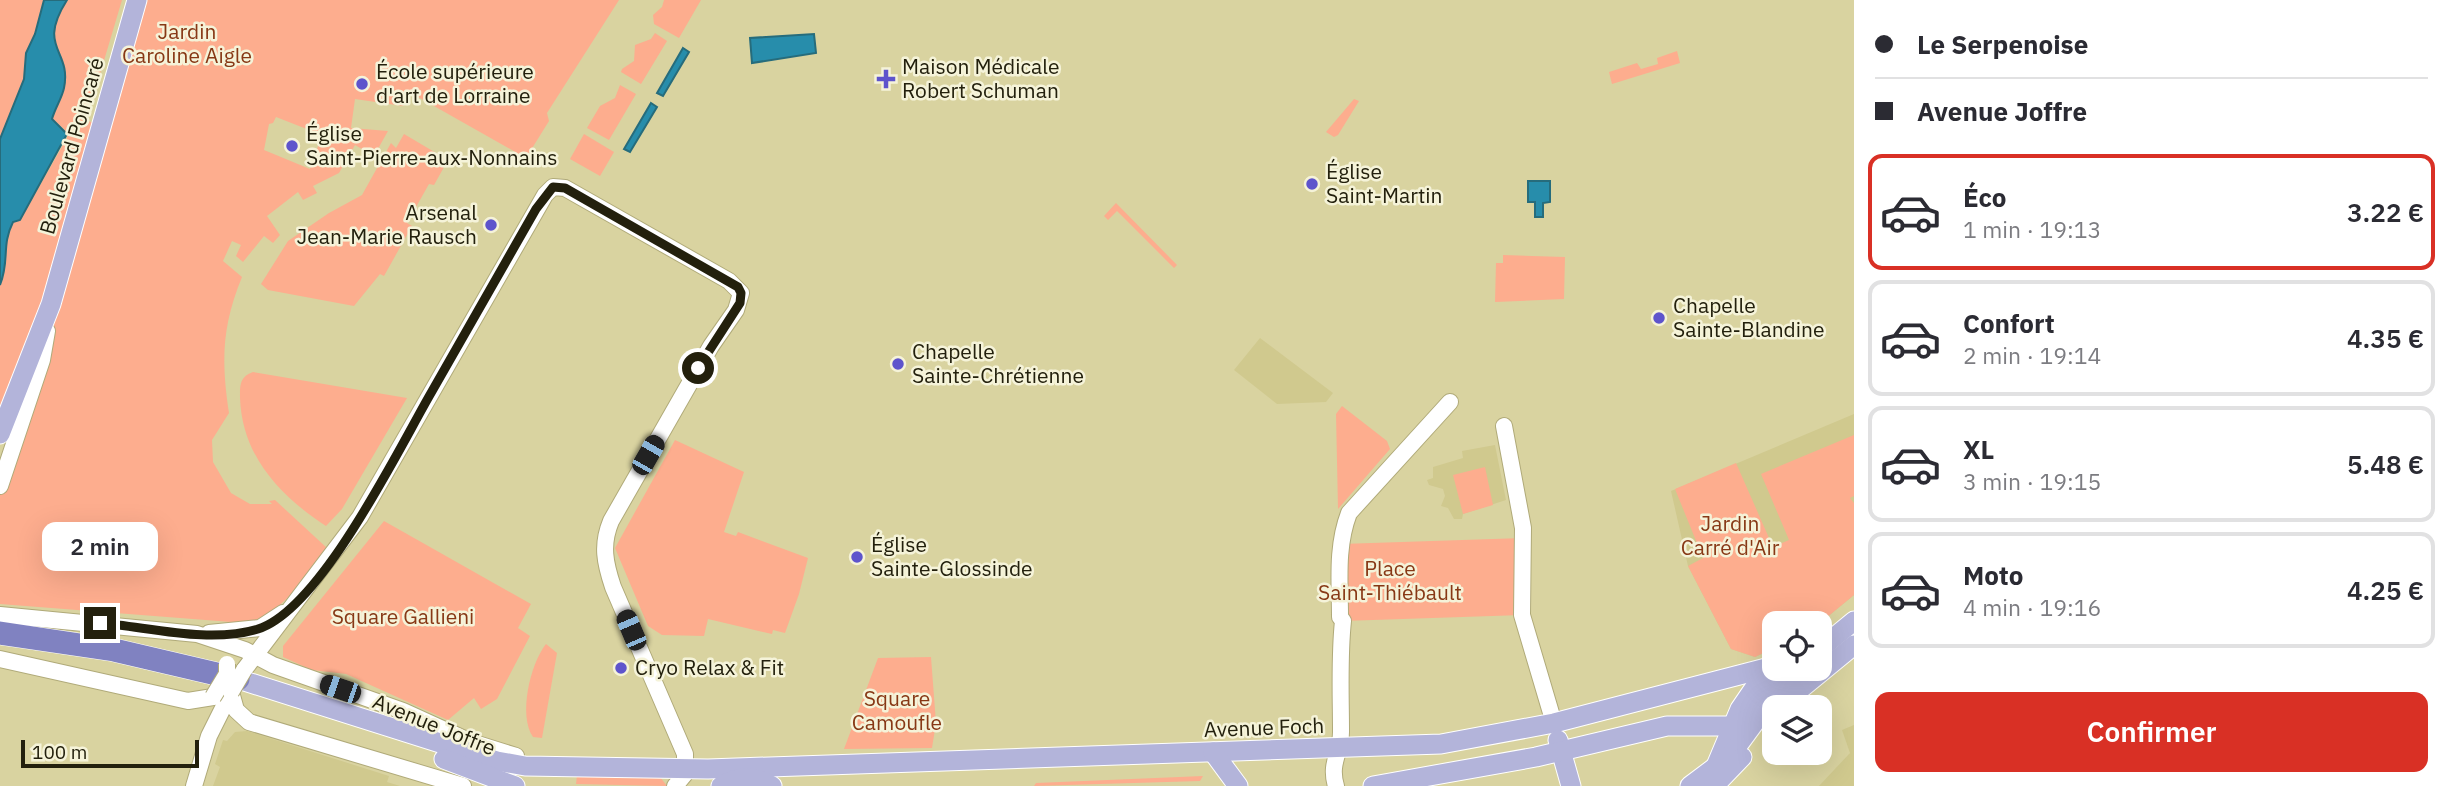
<!DOCTYPE html>
<html lang="fr">
<meta charset="utf-8">
<style>
:root{--surface:#fff;--page:#f2f2f3;--text:#2b2b33;--muted:#7c7c81;--line:#e1e1e2;--accent:#d93025}
body{margin:0;font-family:"IBM Plex Sans",sans-serif;background:var(--page);color:var(--text);height:100vh;display:flex;flex-direction:column;font-size:26px;white-space:nowrap}
*{box-sizing:border-box;margin:0}
p{font-size:23px;color:var(--muted)}
.icon{flex:none;width:38px;height:38px;fill:none;stroke:currentColor;stroke-width:2;stroke-linecap:round;stroke-linejoin:round}
.map{position:relative;flex:1;overflow:hidden}
.sheet{display:flex;flex-direction:column;background:var(--surface);width:595px}
.sheet>*{flex:none}
.hud{display:grid;align-content:center;height:154px;padding:0 21px;background:var(--surface)}
.buttons{position:absolute;left:1762px;top:611px;display:grid;gap:14px}
.buttons a{display:grid;place-items:center;width:70px;height:70px;border-radius:14px;background:var(--surface);box-shadow:0 7px 28px #0002;font-size:35px}
.scale{position:absolute;left:21px;bottom:18px;width:178px;box-sizing:border-box;padding-left:7px;border:4px solid #23200d;border-top:0;font-size:19px;line-height:24px;white-space:nowrap;color:#23200d;-webkit-text-stroke:5px #f5f3d9;paint-order:stroke}
.end{position:absolute;width:32px;height:32px;margin:-16px;border:9px solid #23200d;background:#fff;box-shadow:0 0 0 4px #fff}
.from{border-radius:50%}
.bubble{position:absolute;height:49px;border-radius:14px;background:var(--surface);box-shadow:0 7px 28px #0002;font-size:23px;font-weight:600;line-height:49px;text-align:center}
.car{position:absolute;width:21px;height:42px;margin:-21px -10px;border-radius:9px;box-shadow:0 0 5px 2px #0007;background:linear-gradient(#222 24%,#8ab4d8 0 40%,#222 0 76%,#8ab4d8 0 86%,#222 0)}
.hud b{display:flex;align-items:center;gap:24px;height:66px;font-size:26px}
.hud b+b{border-top:2px solid var(--line)}
.hud i{width:18px;height:18px;background:var(--text)}
ul{padding:0;list-style:none}
li{display:flex;align-items:center;gap:21px;height:116px;margin:0 14px 10px;padding:0 7px;border:4px solid var(--line);border-radius:14px}
li div{flex:1}
li b{display:block;font-size:26px}
li em{font-style:normal;font-weight:600}
li.selected{border-color:var(--accent)}
li>.icon{width:63px;height:63px;stroke-width:1.5}
.action{display:flex;gap:14px;margin-top:auto;padding:14px 21px}
.action a{flex:1;height:80px;border-radius:14px;background:var(--accent);color:#fff;font-size:28px;font-weight:600;line-height:80px;text-align:center}
main{display:flex;flex:1;min-height:0}
.map>svg:first-child{display:block}
.built{fill:#d0c98e}
.green{fill:#fdad8e;fill-rule:evenodd}
.water{fill:#278dab;stroke:#266c7c;stroke-width:2}
.lines{fill:none;stroke-linecap:round;stroke-linejoin:round}
.minor-casing{stroke:#b0aa79;stroke-width:18}
.major-casing{stroke:#fff;stroke-width:21}
.highway-casing{stroke:#fff;stroke-width:24}
.minor{stroke:#fff;stroke-width:16}
.major{stroke:#b3b4da;stroke-width:19}
.highway{stroke:#8082c1;stroke-width:23}
.minor-bridge-casing{stroke:#b0aa79;stroke-width:18;stroke-linecap:butt}
.minor-bridge{stroke:#fff;stroke-width:16}
.route{stroke:#23200d;stroke-width:9}
.poi-dot{fill:#5e54cc;stroke:#f5f3d9;stroke-width:2.5}
.labels{text-anchor:middle;stroke-width:5;stroke-linejoin:round;paint-order:stroke}
.park-label{font-size:21px;fill:#873815;stroke:#f5f3d9}
.poi-label{font-size:21px;fill:#23200d;stroke:#f5f3d9;text-anchor:start}
.street-label{font-size:21px;fill:#23200d;stroke:#f5f3d9}
</style>
<main>
<div class="map">
<svg width="1854" height="786" viewBox="0 0 1854 786">
<rect width="100%" height="100%" fill="#d9d3a0"/>
<g class="built">
<polygon points="1260,338 1333,393 1326,402 1277,404 1234,370"/>
<polygon points="1854,414 1854,595 1820,623 1774,623 1774,648 1755,657 1731,649 1688,566 1671,491"/>
<polygon points="1495,445 1506,500 1463,514 1462,519 1454,519 1448,508 1441,506 1445,496 1443,489 1429,485 1427,480 1433,478 1433,467 1463,458 1462,451"/>
<polygon points="1854,725 1854,786 1819,786 1850,753 1842,730"/>
<polygon points="247,731 389,776 387,782 400,786 213,786 220,767 215,764 223,740 227,741 235,732"/>
</g>
<g class="green">
<polygon points="0,0 44,0 35,35 26,53 24,79 0,139"/>
<path d="M67,0H122L89,111L83,109L80,118L97,124L47,292L0,418V285C10,260 1,246 13,222L20,220L67,138L64,129L52,119C55,108 62,98 64,88C72,50 36,50 67,0Z"/>
<path d="M136,0H619L547,113L549,121L526,158L411,93L403,106L355,99L351,128L388,131L374,156L355,145L339,173L313,186L317,193L303,200L298,192L267,216L280,235L273,243L264,236L243,262L236,256L241,245L232,241L223,261L242,277C222,326 221,360 229,413L212,440L213,462L231,493L250,504H272L269,501L275,500L327,548V552C304,578 280,617 244,623L0,604V473ZM276,117L322,135L310,169L264,150L269,124L273,123Z"/>
<polygon points="664,0 701,0 679,38 654,24 653,15 662,7"/>
<polygon points="655,33 667,41 641,84 621,72 622,69 634,61 635,45 651,39"/>
<polygon points="1677,51 1680,63 1612,84 1609,72 1637,63 1641,69 1658,64 1657,58"/>
<polygon points="620,85 636,94 609,140 587,128 600,106 615,98"/>
<polygon points="1354,99 1359,101 1338,135 1334,137 1326,132"/>
<polygon points="404,134 448,160 434,185 429,184 407,223 412,226 384,276 380,274 354,306 268,290 261,284 288,241 329,213 362,195 391,143 396,148"/>
<polygon points="584,134 614,152 600,176 570,159"/>
<polygon points="1116,203 1177,265 1174,268 1117,211 1108,220 1104,216"/>
<polygon points="1503,255 1565,257 1564,299 1495,302 1496,263 1503,263"/>
<path d="M253,372L407,398L342,509L326,526C280,496 242,456 240,398C240,386 239,377 253,372Z"/>
<polygon points="1342,406 1387,441 1390,449 1338,509 1336,414"/>
<polygon points="1854,435 1854,496 1850,498 1854,503 1854,595 1820,623 1774,623 1774,648 1755,657 1731,649 1688,566 1703,558 1675,489 1736,463 1773,547 1789,540 1761,474"/>
<polygon points="675,440 744,472 724,532 736,536 738,532 808,558 799,594 785,633 773,630 772,634 708,619 704,636 662,635 648,626 615,548"/>
<polygon points="1485,467 1493,505 1463,514 1453,475"/>
<polygon points="384,521 531,604 518,628 530,636 497,699 481,709 474,698 448,720 346,674 312,670 283,657 283,646"/>
<polygon points="1523,538 1522,615 1343,621 1341,544"/>
<path d="M546,644L557,653L542,738L533,737C518,716 530,664 546,644Z"/>
<polygon points="931,657 936,723 932,748 844,749 878,658"/>
<polygon points="577,775 660,777 667,786 576,784"/>
<polygon points="1203,776 1200,781 1034,786 1036,783"/>
</g>
<g class="water">
<path d="M44,0H67C36,49 72,49 64,88C62,98 55,108 52,119L67,134L20,220L13,222C1,246 10,260 0,285V139L24,79L26,53L35,34Z"/>
<polygon points="814,34 816,53 752,63 750,38"/>
<polygon points="683,48 689,52 663,96 657,93"/>
<polygon points="651,103 657,107 630,152 624,149"/>
<polygon points="1528,181 1550,181 1550,202 1543,203 1543,217 1535,217 1535,202 1528,202"/>
</g>
<g class="lines">
<defs>
<g id="minor">
<polyline points="1504,426 1523,528 1522,615 1554,723"/>
<polyline points="0,486 42,360 47,331"/>
<polyline points="0,615 197,634 245,650 273,665 403,711 471,742 516,756"/>
<polyline points="209,633 260,628 283,613"/>
<polyline points="0,659 188,701 213,697"/>
<path d="M244,670L360,517L545,195L553,187L565,188L729,281L741,293L736,310L711,346L611,521C601,545 605,563 613,587L685,754V774L675,786"/>
<polyline points="231,692 236,710 249,722 463,786"/>
<polyline points="194,786 209,736 231,692"/>
<path d="M1336,786C1329,763 1341,753 1341,732C1341,695 1339,658 1343,621L1340,617C1340,582 1336,547 1349,513L1450,402"/>
</g>
<g id="major">
<polyline points="0,434 51,304 137,0"/>
<polyline points="1820,649 1854,621"/>
<polyline points="238,679 497,761 525,766 708,769 1441,744 1554,723 1774,666"/>
<polyline points="1750,711 1797,668"/>
<polyline points="1558,740 1571,786"/>
<polyline points="1213,752 1238,786"/>
<polyline points="444,759 515,786"/>
<polyline points="1716,766 1740,709 1768,668"/>
<path d="M721,786C738,775 755,776 772,786"/>
<polyline points="1373,786 1536,757 1667,726 1733,726 1787,700 1854,645"/>
<polyline points="1690,786 1730,756 1760,715"/>
<polyline points="1714,786 1742,757"/>
</g>
<polyline id="highway" points="0,633 114,650 238,679"/>
</defs>
<use href="#minor" class="minor-casing"/>
<use href="#major" class="major-casing"/>
<use href="#highway" class="highway-casing"/>
<use href="#minor" class="minor"/>
<use href="#major" class="major"/>
<use href="#highway" class="highway"/>
<defs>
<g id="minor-bridge">
<polyline points="231,692 244,670"/>
<polyline points="213,697 227,674 227,664"/>
</g>
</defs>
<use href="#minor-bridge" class="minor-bridge-casing"/>
<use href="#minor-bridge" class="minor-bridge"/>
</g>
<g class="lines">
<path class="route" d="M100,623C149,627 209,644 258,629C321,609 398,450 431,393C466,332 501,271 536,209L553,187L565,188L738,287L741,293L740,303L698,368"/>
</g>
<g class="poi-dot">
<path d="M882.5 68.5h7v7h7v7h-7v7h-7v-7h-7v-7h7z"/>
<circle cx="362" cy="84" r="7"/>
<circle cx="292" cy="146" r="7"/>
<circle cx="1312" cy="184" r="7"/>
<circle cx="491" cy="225" r="7"/>
<circle cx="1659" cy="318" r="7"/>
<circle cx="898" cy="364" r="7"/>
<circle cx="857" cy="557" r="7"/>
<circle cx="621" cy="668" r="7"/>
</g>
<g class="labels">
<g class="park-label">
<text x="187" y="39">Jardin<tspan x="187" dy="24">Caroline Aigle</tspan></text>
<text x="1730" y="531">Jardin<tspan x="1730" dy="24">Carré d'Air</tspan></text>
<text x="1390" y="576">Place<tspan x="1390" dy="24">Saint-Thiébault</tspan></text>
<text x="403" y="624">Square Gallieni</text>
<text x="897" y="706">Square<tspan x="897" dy="24">Camoufle</tspan></text>
</g>
<g class="poi-label">
<text x="902" y="74">Maison Médicale<tspan x="902" dy="24">Robert Schuman</tspan></text>
<text x="376" y="79">École supérieure<tspan x="376" dy="24">d'art de Lorraine</tspan></text>
<text x="306" y="141">Église<tspan x="306" dy="24">Saint-Pierre-aux-Nonnains</tspan></text>
<text x="1326" y="179">Église<tspan x="1326" dy="24">Saint-Martin</tspan></text>
<text x="477" y="220" text-anchor="end">Arsenal<tspan x="477" dy="24">Jean-Marie Rausch</tspan></text>
<text x="1673" y="313">Chapelle<tspan x="1673" dy="24">Sainte-Blandine</tspan></text>
<text x="912" y="359">Chapelle<tspan x="912" dy="24">Sainte-Chrétienne</tspan></text>
<text x="871" y="552">Église<tspan x="871" dy="24">Sainte-Glossinde</tspan></text>
<text x="635" y="675">Cryo Relax &amp; Fit</text>
</g>
<g class="street-label">
<text transform="translate(72 146) rotate(-74)" y="7">Boulevard Poincaré</text>
<text transform="translate(434 725) rotate(22)" y="7">Avenue Joffre</text>
<text transform="translate(1264 728) rotate(-2)" y="7">Avenue Foch</text>
</g>
</g>
</svg>
<div class="buttons">
<a><svg class="icon" aria-label="locate" viewBox="0 0 24 24"><circle cx="12" cy="12" r="6"/><path d="M12 2v4M12 18v4M2 12h4M18 12h4"/></svg></a>
<a><svg class="icon" aria-label="layers" viewBox="0 0 24 24"><path d="M12 4l9 5-9 5-9-5zM3 14l9 5 9-5"/></svg></a>
</div>
<div class="scale">100 m</div>
<i class="end from" style="left:698px;top:368px"></i>
<i class="end" style="left:100px;top:623px"></i>
<div class="bubble" style="left:42px;top:522px;width:116px">2 min</div>
<i class="car" style="left:648px;top:455px;rotate:30deg"></i>
<i class="car" style="left:631px;top:630px;rotate:337deg"></i>
<i class="car" style="left:340px;top:689px;rotate:289deg"></i>
</div>
<section class="sheet">
<div class="hud">
<b><i class="from"></i>Le Serpenoise</b>
<b><i></i>Avenue Joffre</b>
</div>
<ul>
<li class="selected"><svg class="icon" aria-label="car" viewBox="0 0 24 24"><path d="M5 17H2v-5l4-1 3-4h7l3 4 3 1v5h-3M9 17h6M6 11h13"/><circle cx="7" cy="17" r="2"/><circle cx="17" cy="17" r="2"/></svg><div><b>Éco</b><p>1 min · 19:13</p></div><em>3.22 €</em></li>
<li><svg class="icon" aria-label="car" viewBox="0 0 24 24"><path d="M5 17H2v-5l4-1 3-4h7l3 4 3 1v5h-3M9 17h6M6 11h13"/><circle cx="7" cy="17" r="2"/><circle cx="17" cy="17" r="2"/></svg><div><b>Confort</b><p>2 min · 19:14</p></div><em>4.35 €</em></li>
<li><svg class="icon" aria-label="car" viewBox="0 0 24 24"><path d="M5 17H2v-5l4-1 3-4h7l3 4 3 1v5h-3M9 17h6M6 11h13"/><circle cx="7" cy="17" r="2"/><circle cx="17" cy="17" r="2"/></svg><div><b>XL</b><p>3 min · 19:15</p></div><em>5.48 €</em></li>
<li><svg class="icon" aria-label="car" viewBox="0 0 24 24"><path d="M5 17H2v-5l4-1 3-4h7l3 4 3 1v5h-3M9 17h6M6 11h13"/><circle cx="7" cy="17" r="2"/><circle cx="17" cy="17" r="2"/></svg><div><b>Moto</b><p>4 min · 19:16</p></div><em>4.25 €</em></li>
</ul>
<div class="action"><a>Confirmer</a></div>
</section>
</main>
